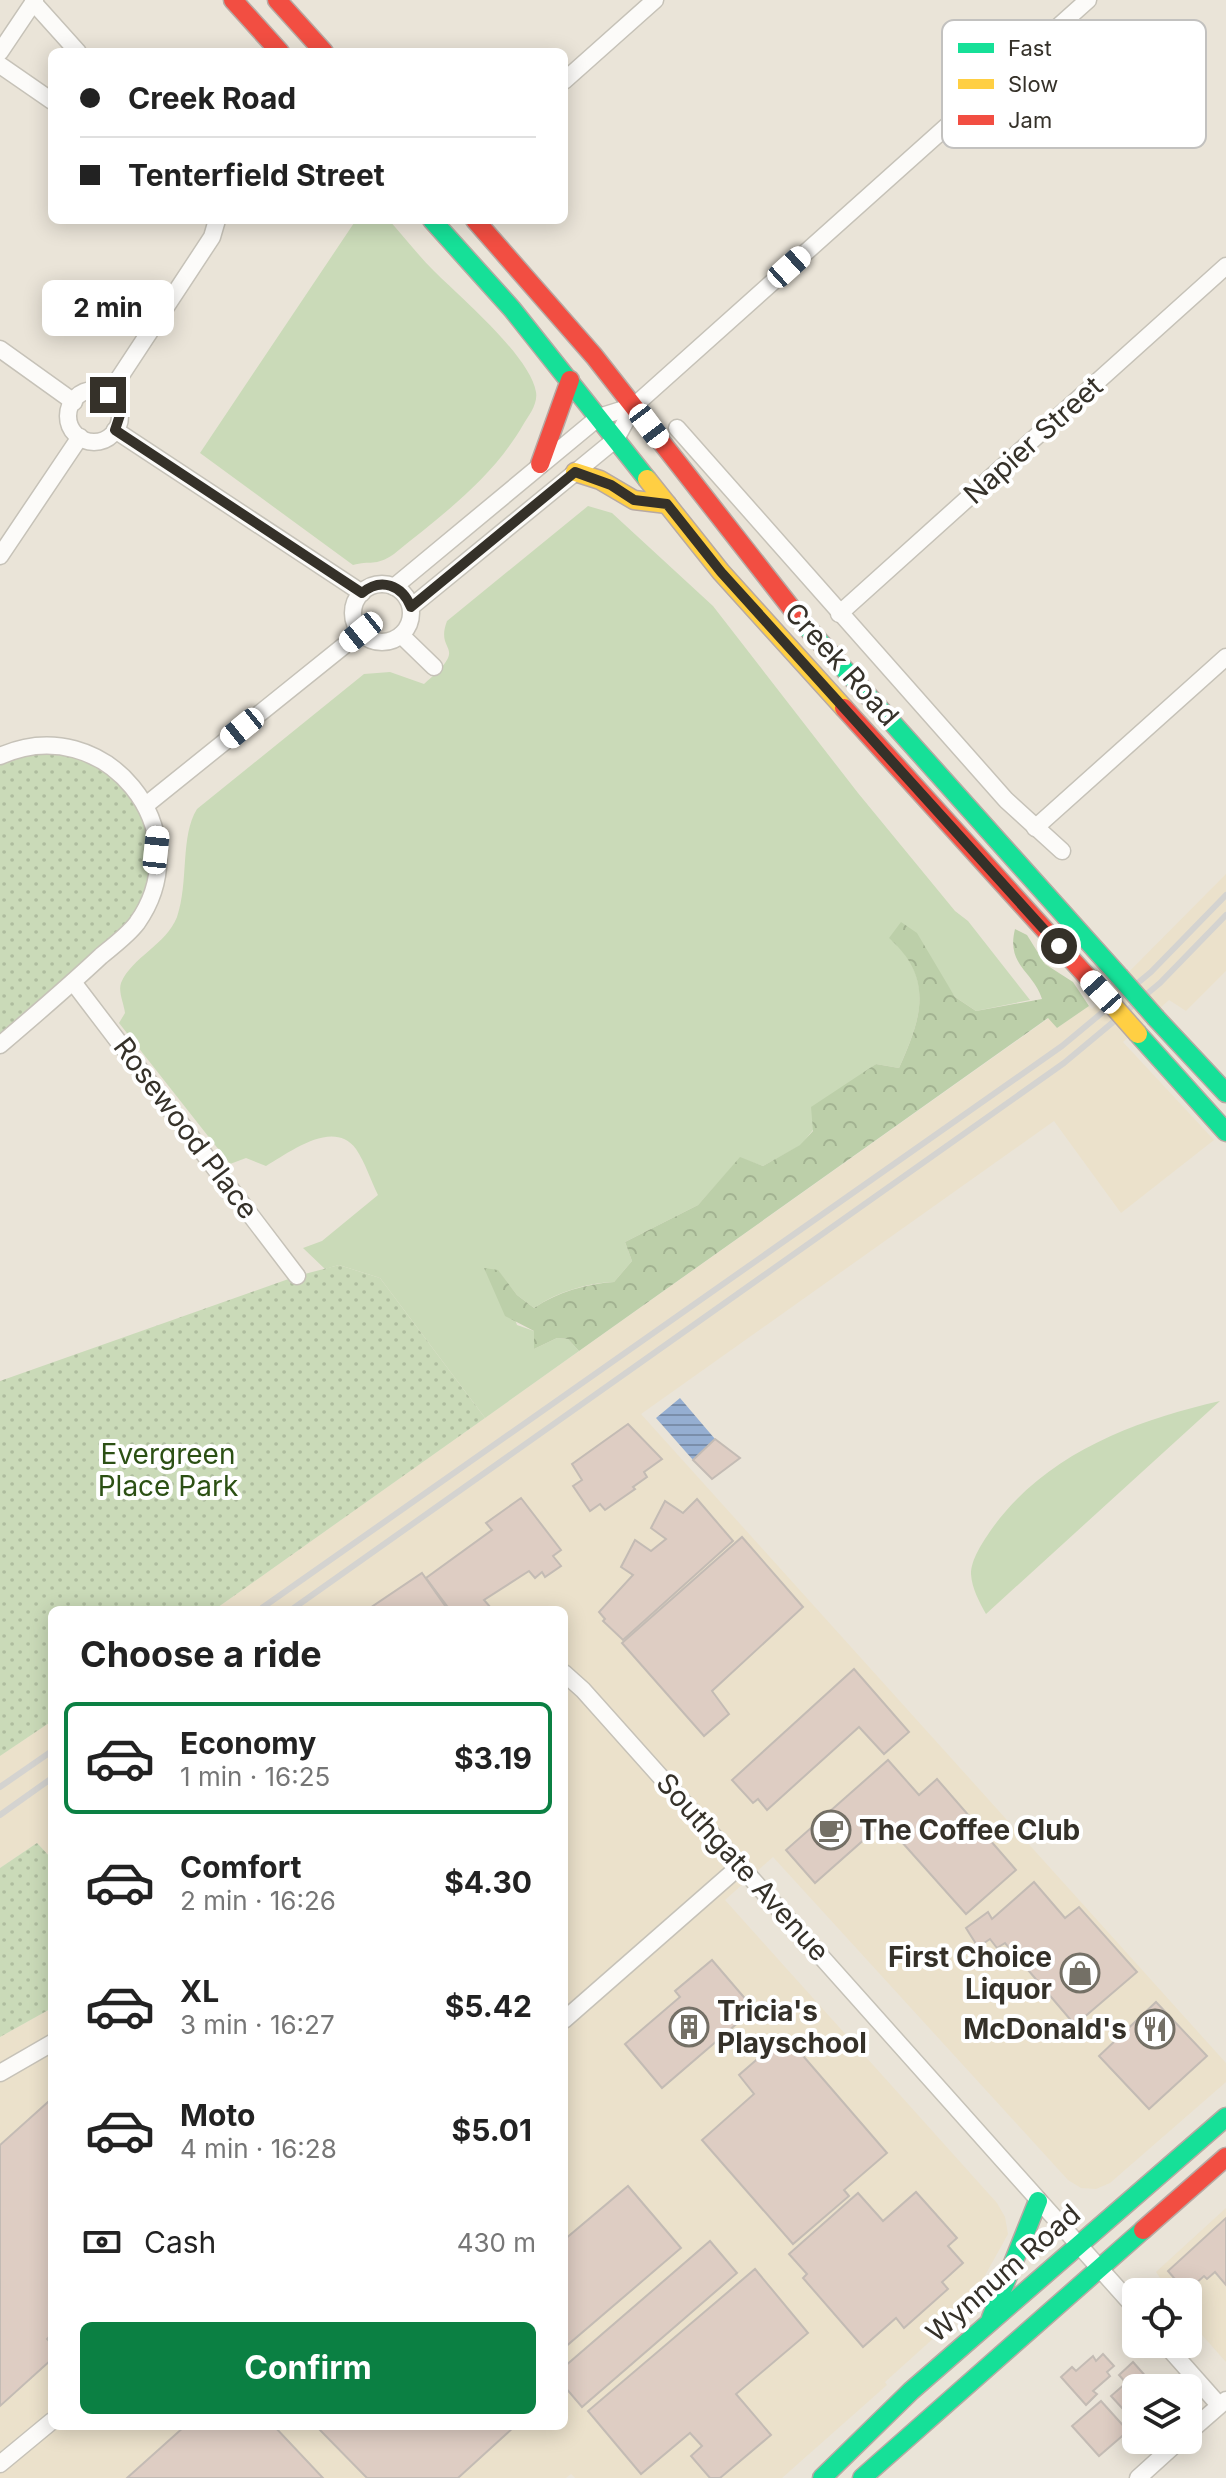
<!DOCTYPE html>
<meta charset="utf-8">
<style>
:root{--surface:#fff;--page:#f2f2f2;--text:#222;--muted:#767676;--line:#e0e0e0;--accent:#0b8043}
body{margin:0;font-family:Inter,sans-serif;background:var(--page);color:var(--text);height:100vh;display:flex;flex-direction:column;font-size:30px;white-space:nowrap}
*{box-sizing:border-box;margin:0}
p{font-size:26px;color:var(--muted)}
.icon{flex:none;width:44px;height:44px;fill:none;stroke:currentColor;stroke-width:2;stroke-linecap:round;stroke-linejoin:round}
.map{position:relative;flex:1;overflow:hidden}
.sheet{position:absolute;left:48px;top:1606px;width:520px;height:824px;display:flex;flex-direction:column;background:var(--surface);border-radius:12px;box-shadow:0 4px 20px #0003}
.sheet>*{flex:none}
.top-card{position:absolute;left:48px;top:48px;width:520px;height:176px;border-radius:12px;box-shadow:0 4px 20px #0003;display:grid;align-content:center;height:176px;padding:0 32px;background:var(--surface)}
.fabs{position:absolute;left:1122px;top:2278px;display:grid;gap:16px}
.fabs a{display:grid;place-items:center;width:80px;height:80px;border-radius:12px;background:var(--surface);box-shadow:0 4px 20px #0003;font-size:40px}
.end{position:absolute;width:36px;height:36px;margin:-18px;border:10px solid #353129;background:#fff;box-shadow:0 0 0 4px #fff}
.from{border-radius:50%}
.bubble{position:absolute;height:56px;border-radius:12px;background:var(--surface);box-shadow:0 4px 20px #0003;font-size:26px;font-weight:700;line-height:56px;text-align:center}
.car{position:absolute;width:24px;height:48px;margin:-24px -12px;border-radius:10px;box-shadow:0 0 6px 2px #0007;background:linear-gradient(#fff 24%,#345 0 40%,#fff 0 76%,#345 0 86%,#fff 0)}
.top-card b{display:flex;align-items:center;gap:28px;height:76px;font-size:30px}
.top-card b+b{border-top:2px solid var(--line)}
.top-card i{width:20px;height:20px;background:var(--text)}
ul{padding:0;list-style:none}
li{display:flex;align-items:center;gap:24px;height:112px;margin:0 16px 12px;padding:0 16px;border:4px solid transparent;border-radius:12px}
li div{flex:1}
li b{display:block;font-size:30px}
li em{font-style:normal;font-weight:700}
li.active{border-color:var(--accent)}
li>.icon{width:72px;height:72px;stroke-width:1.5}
h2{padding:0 32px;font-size:36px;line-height:96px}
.pay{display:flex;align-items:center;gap:20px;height:88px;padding:0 32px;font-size:30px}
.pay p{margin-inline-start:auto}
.action{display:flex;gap:16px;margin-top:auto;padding:16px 32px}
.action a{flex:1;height:92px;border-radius:12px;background:var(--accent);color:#fff;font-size:32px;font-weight:700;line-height:92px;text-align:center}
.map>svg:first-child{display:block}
.built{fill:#ebe1cb}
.green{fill:#cadab8}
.forest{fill:url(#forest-crowns)}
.park{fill:url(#park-dots)}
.water{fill:url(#water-rules)}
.building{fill:#decdc3;stroke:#c3bbb4;stroke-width:2}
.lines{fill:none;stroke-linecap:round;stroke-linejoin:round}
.street-casing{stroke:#c6c2b8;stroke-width:19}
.fast-casing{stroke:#b7a9a3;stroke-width:21}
.slow-casing{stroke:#b7a9a3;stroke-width:21}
.jam-casing{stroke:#b7a9a3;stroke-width:21}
.street{stroke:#fcfbf9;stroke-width:16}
.fast{stroke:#16e098;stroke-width:18}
.slow{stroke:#ffcf43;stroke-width:18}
.jam{stroke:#f24e42;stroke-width:18}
.rail{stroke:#d4d3d0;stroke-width:6}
.fast-bridge-casing{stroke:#b7a9a3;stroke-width:21;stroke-linecap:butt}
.slow-bridge-casing{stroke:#b7a9a3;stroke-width:21;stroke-linecap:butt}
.fast-bridge{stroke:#16e098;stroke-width:18}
.slow-bridge{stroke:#ffcf43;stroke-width:18}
.route{stroke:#353129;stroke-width:10}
.labels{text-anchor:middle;stroke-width:8;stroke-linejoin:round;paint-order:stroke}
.street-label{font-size:28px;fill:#353129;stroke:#fff}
.park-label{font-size:28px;fill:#2c5014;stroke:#fff}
.poi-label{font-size:28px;font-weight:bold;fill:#353129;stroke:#fff;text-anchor:start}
.key{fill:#fff;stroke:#c2c1bf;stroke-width:2}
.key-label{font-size:22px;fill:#353129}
</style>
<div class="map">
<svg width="1226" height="2478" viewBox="0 0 1226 2478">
<defs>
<pattern id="forest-crowns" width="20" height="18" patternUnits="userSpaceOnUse" patternTransform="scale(2)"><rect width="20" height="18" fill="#bccfa9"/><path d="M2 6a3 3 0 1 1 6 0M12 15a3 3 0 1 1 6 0" fill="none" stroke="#a2b291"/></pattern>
<pattern id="park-dots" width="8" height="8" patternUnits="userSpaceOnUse" patternTransform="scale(2)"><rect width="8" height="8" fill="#cadab8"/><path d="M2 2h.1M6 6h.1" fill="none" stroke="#aebc9e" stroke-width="1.8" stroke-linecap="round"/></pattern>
<pattern id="water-rules" width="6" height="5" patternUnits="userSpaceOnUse" patternTransform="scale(2)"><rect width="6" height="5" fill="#95aed1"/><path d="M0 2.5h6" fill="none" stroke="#7a8eaa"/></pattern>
</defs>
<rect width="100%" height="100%" fill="#eae4d8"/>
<g class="built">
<polygon points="1226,874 1226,971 1186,1011 1169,1000 1123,1042 1214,1140 1121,1213 1054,1121 641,1414 1226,2063 1226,2082 1110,2183 1096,2189 1081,2188 1068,2180 773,1857 725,1900 997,2203 1005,2217 1008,2234 967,2308 885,2382 887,2385 782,2478 575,2478 571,2474 566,2478 0,2478 0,2037 52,2008 52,2426 564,2426 564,1610 214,1610 1049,1018 1057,1028 1089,1006 1092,1009"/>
<polygon points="52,1721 52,1859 37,1843 0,1868 0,1756"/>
<polygon points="1226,2208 1226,2362 1188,2319 1188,2292 1170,2292 1156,2272"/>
</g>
<g class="green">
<path d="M356,220H389C404,237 418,255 434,271C460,297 530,356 536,392C538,404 529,415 523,425C491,480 443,514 394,554C375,567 370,560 353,565L200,453Z"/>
<path d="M588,506L612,513L713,606L858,793L955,911L968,921L1030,1000L976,1011L955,997L936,968L890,938C935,979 921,1019 899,1068L876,1064L851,1082L801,1145L763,1166L740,1158L698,1205L625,1242L632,1261L614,1282C586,1283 557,1292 534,1308L517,1295L498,1271L517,1325L534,1331V1349L557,1338L568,1339L579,1351L485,1418L380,1278L339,1265L325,1269L303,1248L322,1241L378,1195C371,1181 365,1162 356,1149C333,1118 289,1153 266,1166L246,1158L230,1164L119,1023L125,1013C124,1004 118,992 121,983C132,957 166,945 177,917C189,882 180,836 197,809L364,674L390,672L424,684C472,643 434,655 447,621Z"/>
<path d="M1220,1401L986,1614C979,1601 972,1589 971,1574C971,1559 983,1542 991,1530C1045,1454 1133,1421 1220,1401Z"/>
</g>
<path class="forest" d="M901,922L917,933L955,997L976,1011L1042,999C1033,970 1006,966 1015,929L1027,935L1045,964L1073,982L1089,1006L1057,1028L1048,1018L579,1351L568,1339L557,1338L534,1349V1331L505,1316L484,1268L498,1270L517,1295L534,1308C558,1292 585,1284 614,1282L632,1261L625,1242L698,1205L740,1157L763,1166L800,1145L813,1131L811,1107L876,1064L899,1068C921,1019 935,979 889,938Z"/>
<g class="park">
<polygon points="0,750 87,752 146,805 156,850 137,924 0,1045"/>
<polygon points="339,1265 380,1278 485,1418 214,1610 52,1610 52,1721 0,1756 0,1381 297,1276"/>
<polygon points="37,1843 52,1859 52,2008 0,2037 0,1868"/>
</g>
<polygon class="water" points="680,1398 715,1439 693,1460 656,1418"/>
<g class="building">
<polygon points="628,1424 662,1459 644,1472 647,1477 633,1487 635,1489 605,1510 600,1504 590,1511 573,1486 582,1480 572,1464"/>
<polygon points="715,1439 740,1458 712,1479 693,1460"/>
<polygon points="521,1498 561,1550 553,1556 561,1566 545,1577 542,1572 535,1578 529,1571 484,1600 491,1608 489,1610 450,1610 426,1578 492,1530 486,1523"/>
<polygon points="697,1499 733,1541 623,1640 603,1621 605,1619 599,1612 633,1575 621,1567 635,1540 651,1551 666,1539 651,1528 665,1501 683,1513"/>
<polygon points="742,1537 803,1607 712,1691 729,1714 704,1736 622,1643"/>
<polygon points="422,1573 448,1610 367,1610"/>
<polygon points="854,1669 909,1732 884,1754 859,1727 767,1810 758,1799 753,1803 732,1780"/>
<polygon points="888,1760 919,1795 937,1779 1016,1870 966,1914 884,1822 815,1883 786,1850"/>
<polygon points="1034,1882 1065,1918 1079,1907 1137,1972 1075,2025 1005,1943 997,1948 990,1939 978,1947 966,1928 988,1912 992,1919"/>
<polygon points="712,1960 754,2009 662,2088 625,2044 680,1997 675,1991"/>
<polygon points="1156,2002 1207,2056 1149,2109 1099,2056"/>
<polygon points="785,2035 887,2153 844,2190 849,2196 793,2244 702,2140 754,2094 739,2075"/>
<polygon points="48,2102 52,2107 52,2334 47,2339 52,2344 52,2359 0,2406 0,2145"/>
<polygon points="628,2186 681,2248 564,2348 564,2240"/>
<polygon points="916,2192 957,2238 948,2246 963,2263 942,2282 948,2289 904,2328 896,2318 863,2347 803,2278 807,2274 789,2254 858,2193 883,2221"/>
<polygon points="1226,2218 1226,2285 1215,2272 1207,2279 1204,2276 1186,2292 1168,2271"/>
<polygon points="710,2241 737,2273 582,2407 564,2386 564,2367"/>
<polygon points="755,2269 808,2333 736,2394 771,2435 720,2478 710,2478 691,2456 702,2446 690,2433 641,2474 588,2411"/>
<polygon points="1103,2354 1114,2366 1107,2372 1110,2376 1093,2391 1097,2394 1086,2405 1061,2377 1072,2367 1076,2371 1093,2356 1096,2361"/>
<polygon points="1133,2362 1156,2388 1136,2388 1134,2421 1111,2396 1126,2383 1119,2375"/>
<polygon points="1101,2401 1128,2431 1099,2456 1072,2426"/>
<polygon points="185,2426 274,2426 323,2478 127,2478"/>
<polygon points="316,2426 515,2426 458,2478 367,2478"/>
</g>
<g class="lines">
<defs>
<g id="street">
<polyline points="33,2 78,52"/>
<polyline points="0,52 35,0"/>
<polyline points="0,65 52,101"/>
<polyline points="564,81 655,0"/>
<polyline points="0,349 74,402"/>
<circle cx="94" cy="416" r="26"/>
<polyline points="108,395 212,237 217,220"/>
<polyline points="677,428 1006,800 1062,851"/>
<polyline points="115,430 362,593"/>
<polyline points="0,556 80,437"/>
<circle cx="382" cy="613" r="29"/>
<polyline points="394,587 599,417 634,406"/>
<polyline points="411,607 616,439 634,406 1088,0"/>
<polyline points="839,614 1226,266"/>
<polyline points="401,635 434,667"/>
<path d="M0,756C104,709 203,830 137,923C128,935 113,946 101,956C68,987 34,1016 0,1045"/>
<polyline points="146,805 361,632"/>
<polyline points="1035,828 1226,657"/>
<polyline points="73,982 297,1276"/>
<polyline points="564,1673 583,1690 1136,2309"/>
<polyline points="564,2020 741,1865"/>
<polyline points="0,2073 52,2043"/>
<polyline points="1165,2344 1219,2405"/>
<polyline points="1188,2433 1226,2400"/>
<polyline points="0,2464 52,2421"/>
<polyline points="1138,2478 1180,2440"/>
</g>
<g id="fast">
<polyline points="432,220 512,309 647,479"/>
<polyline points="803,623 1119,976"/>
<polyline points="1156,1018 1226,1093"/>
<polyline points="1138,1034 1226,1132"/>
<polyline points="991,2318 1038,2201"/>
<polyline points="822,2478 911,2391 1226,2117"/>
<polyline points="862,2478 1143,2230"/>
</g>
<g id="slow">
<polyline points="575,472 600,480 634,500 667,504"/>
<polyline points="647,479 721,572 844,708"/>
</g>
<g id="jam">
<polyline points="233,0 280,52"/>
<polyline points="277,0 324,52"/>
<polyline points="475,220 594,356 803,623"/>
<polyline points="540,464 570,380"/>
<polyline points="844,708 1101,992"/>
<polyline points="1143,2230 1226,2157"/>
</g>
</defs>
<use href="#street" class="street-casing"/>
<use href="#fast" class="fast-casing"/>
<use href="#slow" class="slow-casing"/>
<use href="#jam" class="jam-casing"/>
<use href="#street" class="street"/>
<use href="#fast" class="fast"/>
<use href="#slow" class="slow"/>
<use href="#jam" class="jam"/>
<g class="rail">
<polyline points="259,1610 1062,1046 1151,972 1226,895"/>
<polyline points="291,1610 1064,1063 1160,983 1226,915"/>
<polyline points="0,1787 52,1751"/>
<polyline points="0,1815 52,1778"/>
</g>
<defs>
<polyline id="fast-bridge" points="1119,976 1156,1018"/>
<polyline id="slow-bridge" points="1101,992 1138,1034"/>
</defs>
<use href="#fast-bridge" class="fast-bridge-casing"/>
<use href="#slow-bridge" class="slow-bridge-casing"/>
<use href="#fast-bridge" class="fast-bridge"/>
<use href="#slow-bridge" class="slow-bridge"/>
</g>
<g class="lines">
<path class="route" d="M108,395L115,400L120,415L115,430L362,593C381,577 402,585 411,607L575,472L611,485L634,500L667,504L721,572L1059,946"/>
</g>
<defs>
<symbol id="cafe-ring" viewBox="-11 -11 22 22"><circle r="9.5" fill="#fff" stroke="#747066" stroke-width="1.5"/><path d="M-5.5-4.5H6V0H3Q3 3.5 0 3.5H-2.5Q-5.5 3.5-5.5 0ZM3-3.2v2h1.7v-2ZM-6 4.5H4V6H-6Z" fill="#747066"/></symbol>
<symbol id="shop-ring" viewBox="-11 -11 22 22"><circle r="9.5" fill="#fff" stroke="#747066" stroke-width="1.5"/><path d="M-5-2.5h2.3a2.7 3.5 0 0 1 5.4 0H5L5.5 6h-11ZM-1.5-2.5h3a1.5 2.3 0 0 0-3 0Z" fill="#747066"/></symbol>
<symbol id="building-ring" viewBox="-11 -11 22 22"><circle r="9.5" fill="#fff" stroke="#747066" stroke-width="1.5"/><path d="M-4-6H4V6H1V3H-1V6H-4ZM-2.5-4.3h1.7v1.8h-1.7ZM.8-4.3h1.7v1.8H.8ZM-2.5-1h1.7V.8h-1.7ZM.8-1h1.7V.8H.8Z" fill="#747066"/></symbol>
<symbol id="restaurant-ring" viewBox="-11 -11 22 22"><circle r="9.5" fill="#fff" stroke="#747066" stroke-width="1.5"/><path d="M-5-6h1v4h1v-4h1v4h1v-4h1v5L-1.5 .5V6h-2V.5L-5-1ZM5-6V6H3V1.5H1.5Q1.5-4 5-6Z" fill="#747066"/></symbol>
</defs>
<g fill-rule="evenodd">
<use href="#cafe-ring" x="809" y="1808" width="44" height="44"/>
<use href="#shop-ring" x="1058" y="1951" width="44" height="44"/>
<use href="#building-ring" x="667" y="2005" width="44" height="44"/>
<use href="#restaurant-ring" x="1133" y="2007" width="44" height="44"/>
</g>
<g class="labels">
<g class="street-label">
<text transform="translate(1033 440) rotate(-42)" y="10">Napier Street</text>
<text transform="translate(842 664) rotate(48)" y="10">Creek Road</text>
<text transform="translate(186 1128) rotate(53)" y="10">Rosewood Place</text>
<text transform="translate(743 1867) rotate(48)" y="10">Southgate Avenue</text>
<text transform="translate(1003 2273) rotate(-41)" y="10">Wynnum Road</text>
</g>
<g class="park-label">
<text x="168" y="1464">Evergreen<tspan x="168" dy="32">Place Park</tspan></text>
</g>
<g class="poi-label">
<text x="859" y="1840">The Coffee Club</text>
<text x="1052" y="1967" text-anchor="end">First Choice<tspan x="1052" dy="32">Liquor</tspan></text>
<text x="717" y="2021">Tricia's<tspan x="717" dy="32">Playschool</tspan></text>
<text x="1127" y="2039" text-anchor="end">McDonald's</text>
</g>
</g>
<rect x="942" y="20" width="264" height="128" rx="12" class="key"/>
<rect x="958" y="43" width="36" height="10" fill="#16e098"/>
<rect x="958" y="79" width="36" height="10" fill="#ffcf43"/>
<rect x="958" y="115" width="36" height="10" fill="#f24e42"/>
<g class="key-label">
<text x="1008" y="56">Fast</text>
<text x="1008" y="92">Slow</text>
<text x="1008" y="128">Jam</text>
</g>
</svg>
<div class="fabs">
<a><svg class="icon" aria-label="locate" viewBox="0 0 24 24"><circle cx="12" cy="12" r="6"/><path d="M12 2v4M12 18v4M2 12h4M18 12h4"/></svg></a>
<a><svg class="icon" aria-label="layers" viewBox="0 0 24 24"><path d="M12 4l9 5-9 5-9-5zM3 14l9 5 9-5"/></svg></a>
</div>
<i class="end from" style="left:1059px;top:946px"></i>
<i class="end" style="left:108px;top:395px"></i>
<div class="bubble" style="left:42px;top:280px;width:132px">2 min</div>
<i class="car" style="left:789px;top:267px;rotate:48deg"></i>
<i class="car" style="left:649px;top:426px;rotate:143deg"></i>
<i class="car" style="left:361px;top:632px;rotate:231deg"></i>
<i class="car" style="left:242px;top:728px;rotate:231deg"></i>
<i class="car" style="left:156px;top:850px;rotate:6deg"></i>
<i class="car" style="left:1101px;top:992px;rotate:318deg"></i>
<div class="top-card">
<b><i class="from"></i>Creek Road</b>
<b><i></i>Tenterfield Street</b>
</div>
<section class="sheet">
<h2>Choose a ride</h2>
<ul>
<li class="active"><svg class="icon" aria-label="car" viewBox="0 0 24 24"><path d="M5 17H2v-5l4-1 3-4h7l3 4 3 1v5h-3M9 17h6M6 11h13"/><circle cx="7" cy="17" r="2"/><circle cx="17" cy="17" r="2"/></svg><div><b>Economy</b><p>1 min · 16:25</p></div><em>$3.19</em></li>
<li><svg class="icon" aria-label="car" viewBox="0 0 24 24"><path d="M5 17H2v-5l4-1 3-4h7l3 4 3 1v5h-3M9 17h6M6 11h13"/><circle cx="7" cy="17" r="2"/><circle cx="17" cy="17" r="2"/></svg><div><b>Comfort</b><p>2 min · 16:26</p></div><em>$4.30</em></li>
<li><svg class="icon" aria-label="car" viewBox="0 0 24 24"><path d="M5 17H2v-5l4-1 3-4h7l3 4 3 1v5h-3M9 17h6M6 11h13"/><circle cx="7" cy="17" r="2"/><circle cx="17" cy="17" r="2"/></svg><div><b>XL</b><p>3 min · 16:27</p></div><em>$5.42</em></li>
<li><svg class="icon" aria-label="car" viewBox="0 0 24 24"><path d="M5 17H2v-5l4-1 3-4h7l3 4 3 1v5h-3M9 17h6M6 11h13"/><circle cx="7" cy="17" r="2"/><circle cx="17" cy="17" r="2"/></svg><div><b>Moto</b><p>4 min · 16:28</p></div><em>$5.01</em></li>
</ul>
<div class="pay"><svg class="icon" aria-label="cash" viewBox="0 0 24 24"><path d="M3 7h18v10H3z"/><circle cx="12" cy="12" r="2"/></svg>Cash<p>430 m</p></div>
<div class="action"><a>Confirm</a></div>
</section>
</div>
